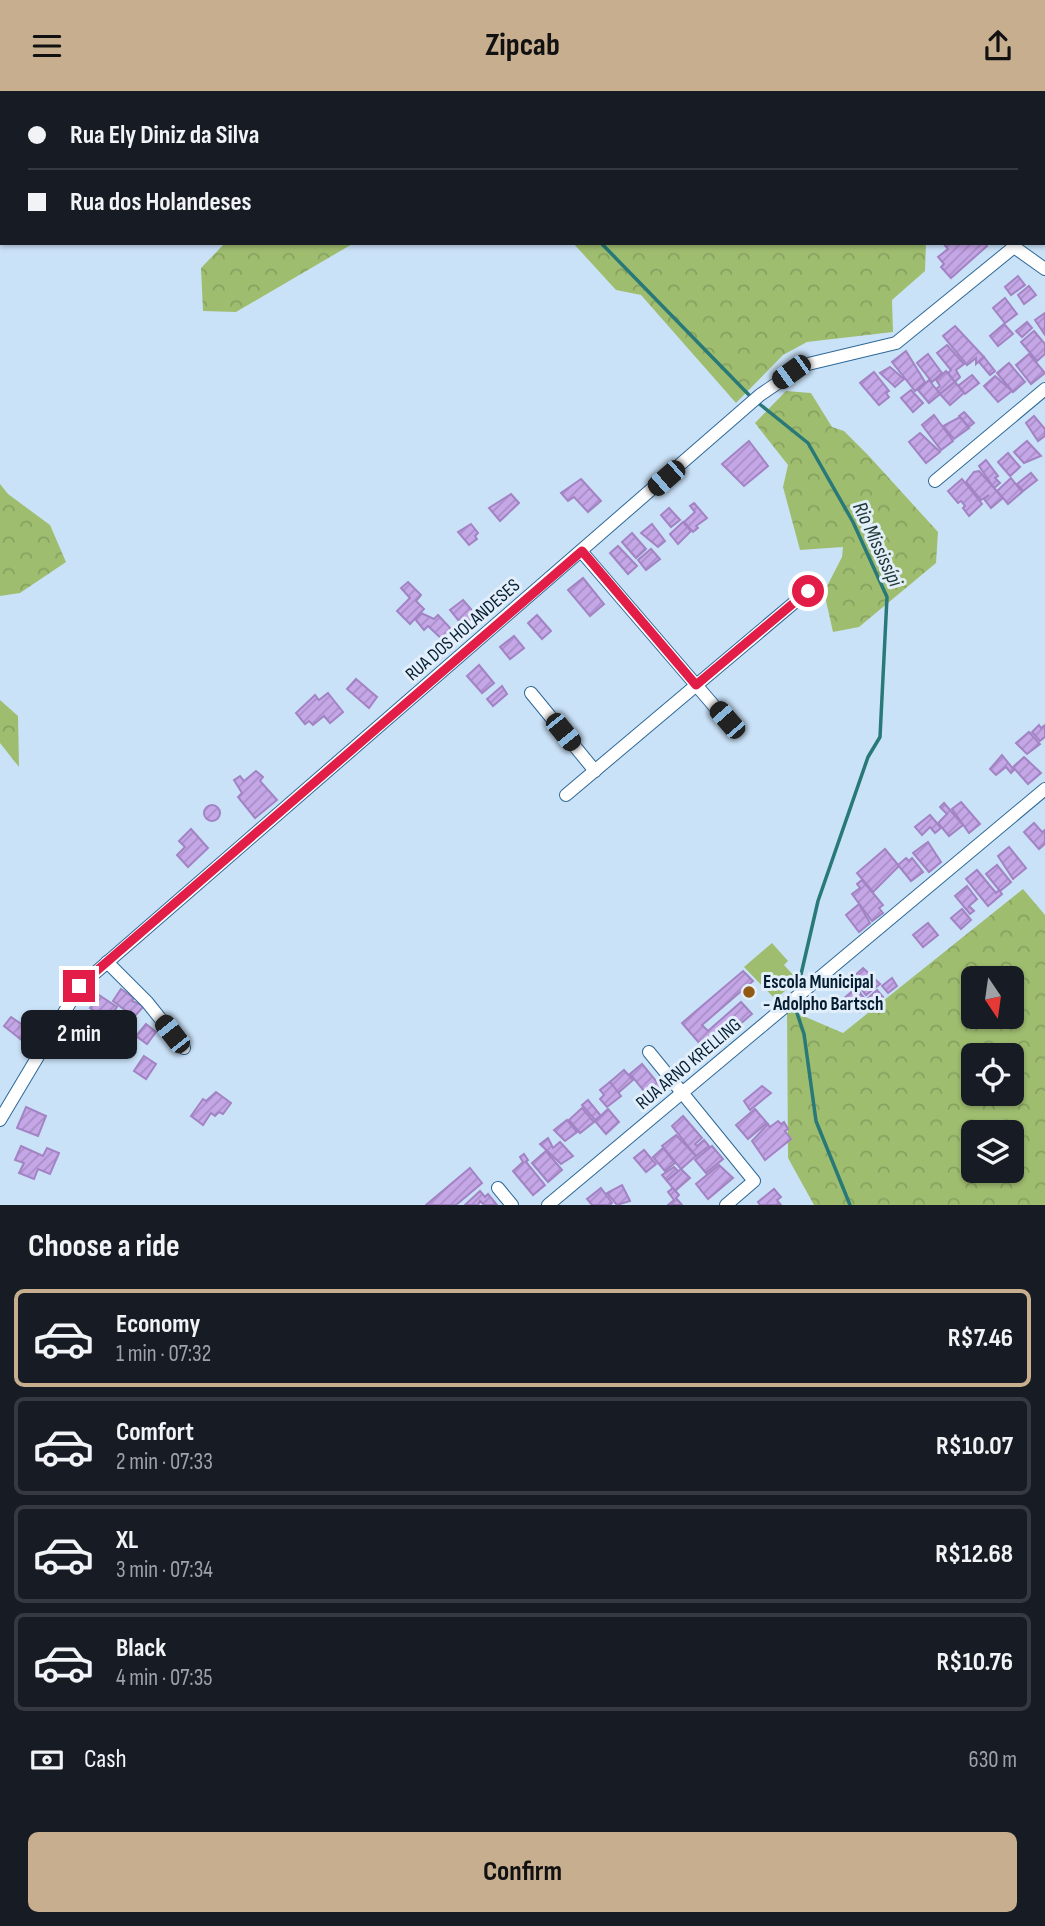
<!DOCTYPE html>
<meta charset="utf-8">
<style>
:root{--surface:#171b24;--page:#242831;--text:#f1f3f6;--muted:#9ea1a6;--line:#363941;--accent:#c6ae8f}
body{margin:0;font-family:"Sofia Sans Condensed",sans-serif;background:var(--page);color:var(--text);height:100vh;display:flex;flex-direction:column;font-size:26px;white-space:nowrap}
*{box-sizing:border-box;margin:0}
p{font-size:23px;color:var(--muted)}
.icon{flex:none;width:38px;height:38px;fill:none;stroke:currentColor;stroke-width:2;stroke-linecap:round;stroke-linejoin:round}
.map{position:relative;height:1114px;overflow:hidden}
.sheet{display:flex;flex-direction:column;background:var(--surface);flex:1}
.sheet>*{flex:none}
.guide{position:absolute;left:0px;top:0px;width:1046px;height:154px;box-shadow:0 2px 5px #0004;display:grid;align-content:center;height:154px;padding:0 28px;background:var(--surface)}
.needle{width:46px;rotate:167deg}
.buttons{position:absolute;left:961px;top:875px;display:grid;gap:14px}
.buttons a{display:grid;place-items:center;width:63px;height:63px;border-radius:10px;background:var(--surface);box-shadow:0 2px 5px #0004;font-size:35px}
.end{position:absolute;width:32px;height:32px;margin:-16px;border:9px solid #e11d48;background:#fff;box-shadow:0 0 0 4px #fff}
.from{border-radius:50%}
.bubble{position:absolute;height:49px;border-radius:10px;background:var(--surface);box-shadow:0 2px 5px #0004;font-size:23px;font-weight:700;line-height:49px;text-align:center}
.car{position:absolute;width:21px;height:42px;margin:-21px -10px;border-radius:9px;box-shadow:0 0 5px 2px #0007;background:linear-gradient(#222 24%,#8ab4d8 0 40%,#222 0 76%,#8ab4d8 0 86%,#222 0)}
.guide b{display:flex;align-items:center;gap:24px;height:66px;font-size:26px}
.guide b+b{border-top:2px solid var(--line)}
.guide i{width:18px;height:18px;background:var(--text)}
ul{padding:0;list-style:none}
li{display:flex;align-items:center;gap:21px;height:98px;margin:0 14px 10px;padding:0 14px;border:4px solid var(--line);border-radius:10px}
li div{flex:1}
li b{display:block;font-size:26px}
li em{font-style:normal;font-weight:700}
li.current{border-color:var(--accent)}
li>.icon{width:63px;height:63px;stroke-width:1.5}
h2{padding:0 28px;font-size:32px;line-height:84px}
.pay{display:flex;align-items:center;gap:18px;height:77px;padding:0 28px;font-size:26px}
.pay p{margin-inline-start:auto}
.button{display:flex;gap:14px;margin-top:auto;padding:14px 28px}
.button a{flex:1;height:80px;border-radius:10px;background:var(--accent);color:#111;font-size:28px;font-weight:700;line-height:80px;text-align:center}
header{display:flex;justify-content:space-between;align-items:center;height:91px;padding:0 28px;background:var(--accent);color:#111;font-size:32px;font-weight:700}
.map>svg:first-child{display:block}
.forest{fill:url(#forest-crowns);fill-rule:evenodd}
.park{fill:#9fbd6f}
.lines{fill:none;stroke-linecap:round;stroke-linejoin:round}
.stream{stroke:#287977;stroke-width:3.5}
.building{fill:url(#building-hatch);stroke:#a283c3;stroke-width:2}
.street-casing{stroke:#2e6998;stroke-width:14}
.street{stroke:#fff;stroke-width:12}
.route{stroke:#e11d48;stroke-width:9}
.poi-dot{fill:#915912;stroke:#e2eef9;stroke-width:2.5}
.labels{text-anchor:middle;stroke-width:6;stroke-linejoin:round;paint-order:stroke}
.street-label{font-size:19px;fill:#041d30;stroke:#e2eef9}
.poi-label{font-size:19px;font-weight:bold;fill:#041d30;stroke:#e2eef9;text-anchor:start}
.water-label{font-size:21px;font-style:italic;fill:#213936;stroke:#e2eef9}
</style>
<header><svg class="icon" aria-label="menu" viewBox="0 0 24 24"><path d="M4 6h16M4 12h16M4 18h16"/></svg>Zipcab<svg class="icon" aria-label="share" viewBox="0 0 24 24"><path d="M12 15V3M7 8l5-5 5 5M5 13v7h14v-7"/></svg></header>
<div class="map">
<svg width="1045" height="1114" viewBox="0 0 1045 1114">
<defs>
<pattern id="forest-crowns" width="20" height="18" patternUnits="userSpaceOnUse" patternTransform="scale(1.75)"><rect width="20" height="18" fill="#9fbd6f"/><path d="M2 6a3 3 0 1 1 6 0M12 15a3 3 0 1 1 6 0" fill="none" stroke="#87a260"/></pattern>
<pattern id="building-hatch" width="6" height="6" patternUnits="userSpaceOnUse" patternTransform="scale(1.75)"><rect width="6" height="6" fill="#c5a6e7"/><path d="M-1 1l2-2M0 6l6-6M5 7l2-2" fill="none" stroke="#a88ec6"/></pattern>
</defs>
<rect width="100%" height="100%" fill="#cae2f8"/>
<g class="forest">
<polygon points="184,0 905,0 907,2 185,2"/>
<polygon points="225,152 354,152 236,221 203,220 201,177"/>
<polygon points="573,152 926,152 925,180 892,209 893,241 807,251 783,264 736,312 641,204 616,199"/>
<polygon points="786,300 811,302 832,336 844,340 868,364 938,441 936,472 859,536 833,541 824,501 842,466 843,456 800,459 783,396 788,374 755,332"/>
<polygon points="0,393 8,403 50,434 66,471 20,502 0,505"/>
<polygon points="0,609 18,625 19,676 0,652"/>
<path d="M1023,798L1045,824V1114H814L788,1067L787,918L843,942ZM973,887H1012V926H973ZM973,964H1012V1003H973ZM973,1041H1012V1080H973Z"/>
</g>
<polygon class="park" points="772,852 788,870 784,874 795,886 794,893 775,908 744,876"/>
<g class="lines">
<g class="stream">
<polyline points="370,0 373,2"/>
<polyline points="601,152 751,306"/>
<polyline points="757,311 808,352 853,431 887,506 880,646 868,666 818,810 799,892"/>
<polyline points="797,922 804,943 816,1030 850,1114"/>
</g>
</g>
<g class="building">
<polygon points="943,152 985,152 987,155 951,187 941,176 944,173 938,166 948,158"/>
<polygon points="1018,185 1025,194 1011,204 1005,196"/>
<polygon points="1029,195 1036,204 1024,213 1018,204"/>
<polygon points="1005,207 1017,223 1005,232 993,217"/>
<polygon points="1045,222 1045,244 1035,229"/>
<polygon points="1027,231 1032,237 1022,246 1016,240"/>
<polygon points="1004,233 1013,243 998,255 990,245"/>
<polygon points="955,235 984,266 976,273 976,267 967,274 943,245"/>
<polygon points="1034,240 1045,253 1045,263 1037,270 1021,251"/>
<polygon points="947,254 964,273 956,279 960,286 955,291 948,282 951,279 937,262"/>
<polygon points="906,260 925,291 915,300 892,271"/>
<polygon points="928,263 942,282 932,291 917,272"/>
<polygon points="1029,263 1045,282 1031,293 1016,274"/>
<polygon points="984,266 995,280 990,284 979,271"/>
<polygon points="1009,272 1025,291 1013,301 997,282"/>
<polygon points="890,276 904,288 895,296 880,282"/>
<polygon points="946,280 955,291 940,303 936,298 940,295 936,289"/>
<polygon points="874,281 889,300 886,302 889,306 879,314 860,292"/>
<polygon points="972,284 979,292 965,303 958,295"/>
<polygon points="995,285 1012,300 998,311 984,295"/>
<polygon points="929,289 940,303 929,312 918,299"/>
<polygon points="955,291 964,302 950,314 940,303"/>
<polygon points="911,299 923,312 913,321 901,307"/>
<polygon points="964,321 974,332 969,336 959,325"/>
<polygon points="934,324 953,350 941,359 922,334"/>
<polygon points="1034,325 1045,338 1045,345 1038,350 1026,332"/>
<polygon points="960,326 969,337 954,348 943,335"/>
<polygon points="920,342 940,361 926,372 909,351"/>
<polygon points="749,350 768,375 744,395 722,373"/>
<polygon points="1027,350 1041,365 1024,372 1014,361"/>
<polygon points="1008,362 1020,376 1010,385 998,371"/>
<polygon points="986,369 998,385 995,387 1000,392 994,397 979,375"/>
<polygon points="979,380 1003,407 991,417 984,408 989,404 981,409 966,391 974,381"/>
<polygon points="1031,382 1037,389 1023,400 1017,393"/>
<polygon points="1011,387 1022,401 1008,413 997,400"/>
<polygon points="581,388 601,410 588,421 574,406 568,410 561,402"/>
<polygon points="962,388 982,413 969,425 963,417 965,415 961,410 958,412 948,400"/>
<polygon points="511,403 519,412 500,430 489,417"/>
<polygon points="694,412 707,427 696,435 698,437 693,441 684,431 695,421 690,415"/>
<polygon points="669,417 680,429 671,436 661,424"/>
<polygon points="683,431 691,440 678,453 670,443"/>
<polygon points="471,433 478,442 475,445 477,448 469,454 458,441"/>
<polygon points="652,433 665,450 658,456 641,442"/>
<polygon points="632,442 646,458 636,467 622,451"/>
<polygon points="618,455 637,475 628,483 610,462"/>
<polygon points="651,458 660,468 646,479 638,469"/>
<polygon points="583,487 604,513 590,525 568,499"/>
<polygon points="408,491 421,504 416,510 424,518 410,533 397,520 410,507 401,497"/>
<polygon points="463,509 476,524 463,535 450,519"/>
<polygon points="421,522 434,528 438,524 453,540 444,550 428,535 424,539 415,528"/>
<polygon points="537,524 551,540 542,548 528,532"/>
<polygon points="514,545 524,557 510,568 500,556"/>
<polygon points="479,574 494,592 482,602 467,585"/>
<polygon points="356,588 377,606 369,617 347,598"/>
<polygon points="502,595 507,603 493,615 487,608"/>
<polygon points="328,602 343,621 330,632 324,625 313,634 309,630 305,633 296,622 315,604 319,609"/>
<polygon points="1039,634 1041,637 1045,634 1045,646 1040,650 1032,641"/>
<polygon points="1029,641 1040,653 1027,663 1016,652"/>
<polygon points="1002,664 1014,679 1011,682 1006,676 996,684 990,678"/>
<polygon points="1024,666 1041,682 1028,693 1013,676"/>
<polygon points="256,680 263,686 260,690 277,709 255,727 238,706 242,702 234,689 240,685 244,690"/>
<polygon points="961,711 980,733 969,742 952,718"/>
<polygon points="944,712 963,734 949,745 938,732 947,723 940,716"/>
<circle cx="212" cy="722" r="8"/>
<polygon points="930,724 941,737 935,742 930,736 922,744 915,736"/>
<polygon points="1034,732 1042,741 1045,739 1045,753 1039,758 1024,741"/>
<polygon points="191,738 208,757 188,776 177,764 185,756 179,750"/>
<polygon points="928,751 941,771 929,781 913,762"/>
<polygon points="1009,756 1026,777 1013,788 998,765"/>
<polygon points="885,758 899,775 873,801 857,782"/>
<polygon points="906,767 909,770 912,767 923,781 911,790 898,774"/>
<polygon points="997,774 1011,791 1000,800 986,783"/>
<polygon points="977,779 996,802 999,799 1002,803 988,815 966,788"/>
<polygon points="862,789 883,814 879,817 883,822 872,830 852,803 860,797 857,793"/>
<polygon points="967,795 977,808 969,815 974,820 970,823 955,805"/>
<polygon points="859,813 870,832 859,841 846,824"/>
<polygon points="962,818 971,829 961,838 951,827"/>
<polygon points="928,832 938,844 923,856 913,844"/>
<polygon points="863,877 880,893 866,904 852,887"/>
<polygon points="743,880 753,890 702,934 708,940 741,911 752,923 707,961 682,932"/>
<polygon points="892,887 897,895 888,902 882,895"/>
<polygon points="856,897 869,913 860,921 854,914 851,917 843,908"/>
<polygon points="121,898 134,907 132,910 144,915 134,926 113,910"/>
<polygon points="877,899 883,906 874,914 868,907"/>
<polygon points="99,904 117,916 107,929 90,917"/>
<polygon points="11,926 33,941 24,951 4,935"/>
<polygon points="146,933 156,941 147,953 136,945"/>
<polygon points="144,965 156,973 146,988 134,980"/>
<polygon points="642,973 661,996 649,1006 630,983"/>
<polygon points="624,979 633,989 618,1002 610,991"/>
<polygon points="610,991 621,1005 607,1016 600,1008 604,1004 600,999"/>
<polygon points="762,995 771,1002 750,1019 744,1010"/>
<polygon points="216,1001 231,1012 223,1023 219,1021 215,1025 211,1022 203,1034 191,1025 203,1008 206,1010"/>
<polygon points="588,1009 601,1025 595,1029 582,1014"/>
<polygon points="26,1016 46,1025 38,1045 17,1037"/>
<polygon points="582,1017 594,1031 580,1042 569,1029"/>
<polygon points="608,1018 619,1031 606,1043 595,1030"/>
<polygon points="755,1018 767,1032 748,1048 736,1034"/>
<polygon points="683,1025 702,1047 695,1053 697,1055 704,1049 709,1055 696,1065 672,1035"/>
<polygon points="567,1029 577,1041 565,1050 554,1039"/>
<polygon points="778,1030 781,1033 784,1031 788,1038 785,1040 791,1048 765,1069 752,1050 768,1033 770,1036"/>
<polygon points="676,1044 696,1065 681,1078 662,1055"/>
<polygon points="548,1047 553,1057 560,1051 573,1065 561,1073 540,1053"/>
<polygon points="21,1055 43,1065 47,1057 59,1062 50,1083 38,1078 34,1088 19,1082 24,1072 15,1069"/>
<polygon points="712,1055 723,1068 706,1082 695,1069"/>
<polygon points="663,1057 675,1072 665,1080 653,1066"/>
<polygon points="644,1059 656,1073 646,1081 634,1067"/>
<polygon points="546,1060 562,1079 548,1091 532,1072"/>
<polygon points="524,1063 528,1069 526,1071 545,1094 533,1104 513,1080 523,1071 520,1066"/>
<polygon points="719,1074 733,1087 708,1108 696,1093"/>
<polygon points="674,1076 678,1080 667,1090 662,1084"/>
<polygon points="470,1077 482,1092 456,1114 426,1114"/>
<polygon points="681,1078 690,1087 675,1100 667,1090"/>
<polygon points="622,1094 630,1110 617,1114 607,1102"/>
<polygon points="601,1097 612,1112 610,1114 592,1114 587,1108"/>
<polygon points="673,1097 679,1104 676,1107 682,1114 668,1114 674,1109 668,1101"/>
<polygon points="774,1098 781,1106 777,1109 781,1114 760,1114 758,1111"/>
<polygon points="480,1100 485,1106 488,1103 497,1114 484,1114 480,1110 478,1114 465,1114"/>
</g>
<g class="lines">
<defs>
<g id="street">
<polyline points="1014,156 1045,178"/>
<polyline points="935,390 1045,298"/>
<polyline points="581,460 727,630"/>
<polyline points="531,602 595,680"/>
<polyline points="566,704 808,500"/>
<polyline points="107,871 147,911 184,957"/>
<polyline points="649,961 754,1090 726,1114"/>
<polyline points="0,1029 80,895 760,304 804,274 896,252 1014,156 1015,152"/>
<polyline points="498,1097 512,1114"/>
<polyline points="548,1114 1045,698"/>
</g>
</defs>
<use href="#street" class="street-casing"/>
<use href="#street" class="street"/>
</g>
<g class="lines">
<polyline class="route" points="79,895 582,460 696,594 808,500"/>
</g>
<circle class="poi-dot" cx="749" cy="901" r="7"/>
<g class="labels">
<g class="street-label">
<text transform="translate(462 538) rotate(-41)" y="7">RUA DOS HOLANDESES</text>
<text transform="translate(688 972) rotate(-40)" y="7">RUA ARNO KRELLING</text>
</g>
<g class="poi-label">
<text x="763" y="897">Escola Municipal<tspan x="763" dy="22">- Adolpho Bartsch</tspan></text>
</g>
<g class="water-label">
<text transform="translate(878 453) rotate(65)" y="7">Rio Mississípi</text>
</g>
</g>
</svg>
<div class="buttons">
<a><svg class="needle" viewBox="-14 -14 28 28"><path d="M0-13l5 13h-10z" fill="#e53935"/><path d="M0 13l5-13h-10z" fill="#9ea1a6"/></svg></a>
<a><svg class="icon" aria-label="locate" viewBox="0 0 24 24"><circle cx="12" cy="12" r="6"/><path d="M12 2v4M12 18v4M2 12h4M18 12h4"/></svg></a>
<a><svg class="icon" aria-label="layers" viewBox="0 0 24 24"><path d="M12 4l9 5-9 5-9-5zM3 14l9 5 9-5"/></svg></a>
</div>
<i class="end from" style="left:808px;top:500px"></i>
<i class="end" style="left:79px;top:895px"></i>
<div class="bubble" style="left:21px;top:919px;width:116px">2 min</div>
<i class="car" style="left:791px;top:281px;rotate:234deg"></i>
<i class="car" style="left:666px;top:387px;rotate:229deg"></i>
<i class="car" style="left:727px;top:629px;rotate:319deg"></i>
<i class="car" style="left:563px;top:641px;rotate:141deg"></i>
<i class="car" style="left:172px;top:943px;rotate:322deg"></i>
<div class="guide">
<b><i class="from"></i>Rua Ely Diniz da Silva</b>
<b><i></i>Rua dos Holandeses</b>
</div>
</div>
<section class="sheet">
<h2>Choose a ride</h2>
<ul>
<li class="current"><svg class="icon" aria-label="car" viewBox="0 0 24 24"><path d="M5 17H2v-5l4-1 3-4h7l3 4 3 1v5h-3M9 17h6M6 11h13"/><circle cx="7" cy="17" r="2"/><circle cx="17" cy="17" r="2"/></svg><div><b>Economy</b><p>1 min · 07:32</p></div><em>R$7.46</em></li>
<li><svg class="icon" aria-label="car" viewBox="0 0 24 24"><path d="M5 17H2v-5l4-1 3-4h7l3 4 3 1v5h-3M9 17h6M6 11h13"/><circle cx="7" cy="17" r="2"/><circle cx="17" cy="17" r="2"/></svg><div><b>Comfort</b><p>2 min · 07:33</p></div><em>R$10.07</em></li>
<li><svg class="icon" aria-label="car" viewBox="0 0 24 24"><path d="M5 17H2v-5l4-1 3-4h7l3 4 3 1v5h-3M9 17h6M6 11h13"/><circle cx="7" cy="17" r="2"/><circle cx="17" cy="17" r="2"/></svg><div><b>XL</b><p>3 min · 07:34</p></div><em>R$12.68</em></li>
<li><svg class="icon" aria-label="car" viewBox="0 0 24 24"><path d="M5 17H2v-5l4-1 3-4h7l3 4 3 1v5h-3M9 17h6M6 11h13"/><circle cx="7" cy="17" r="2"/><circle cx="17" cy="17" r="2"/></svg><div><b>Black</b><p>4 min · 07:35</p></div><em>R$10.76</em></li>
</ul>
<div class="pay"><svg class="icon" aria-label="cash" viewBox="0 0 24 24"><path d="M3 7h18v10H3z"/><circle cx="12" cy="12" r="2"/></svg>Cash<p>630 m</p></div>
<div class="button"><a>Confirm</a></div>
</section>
